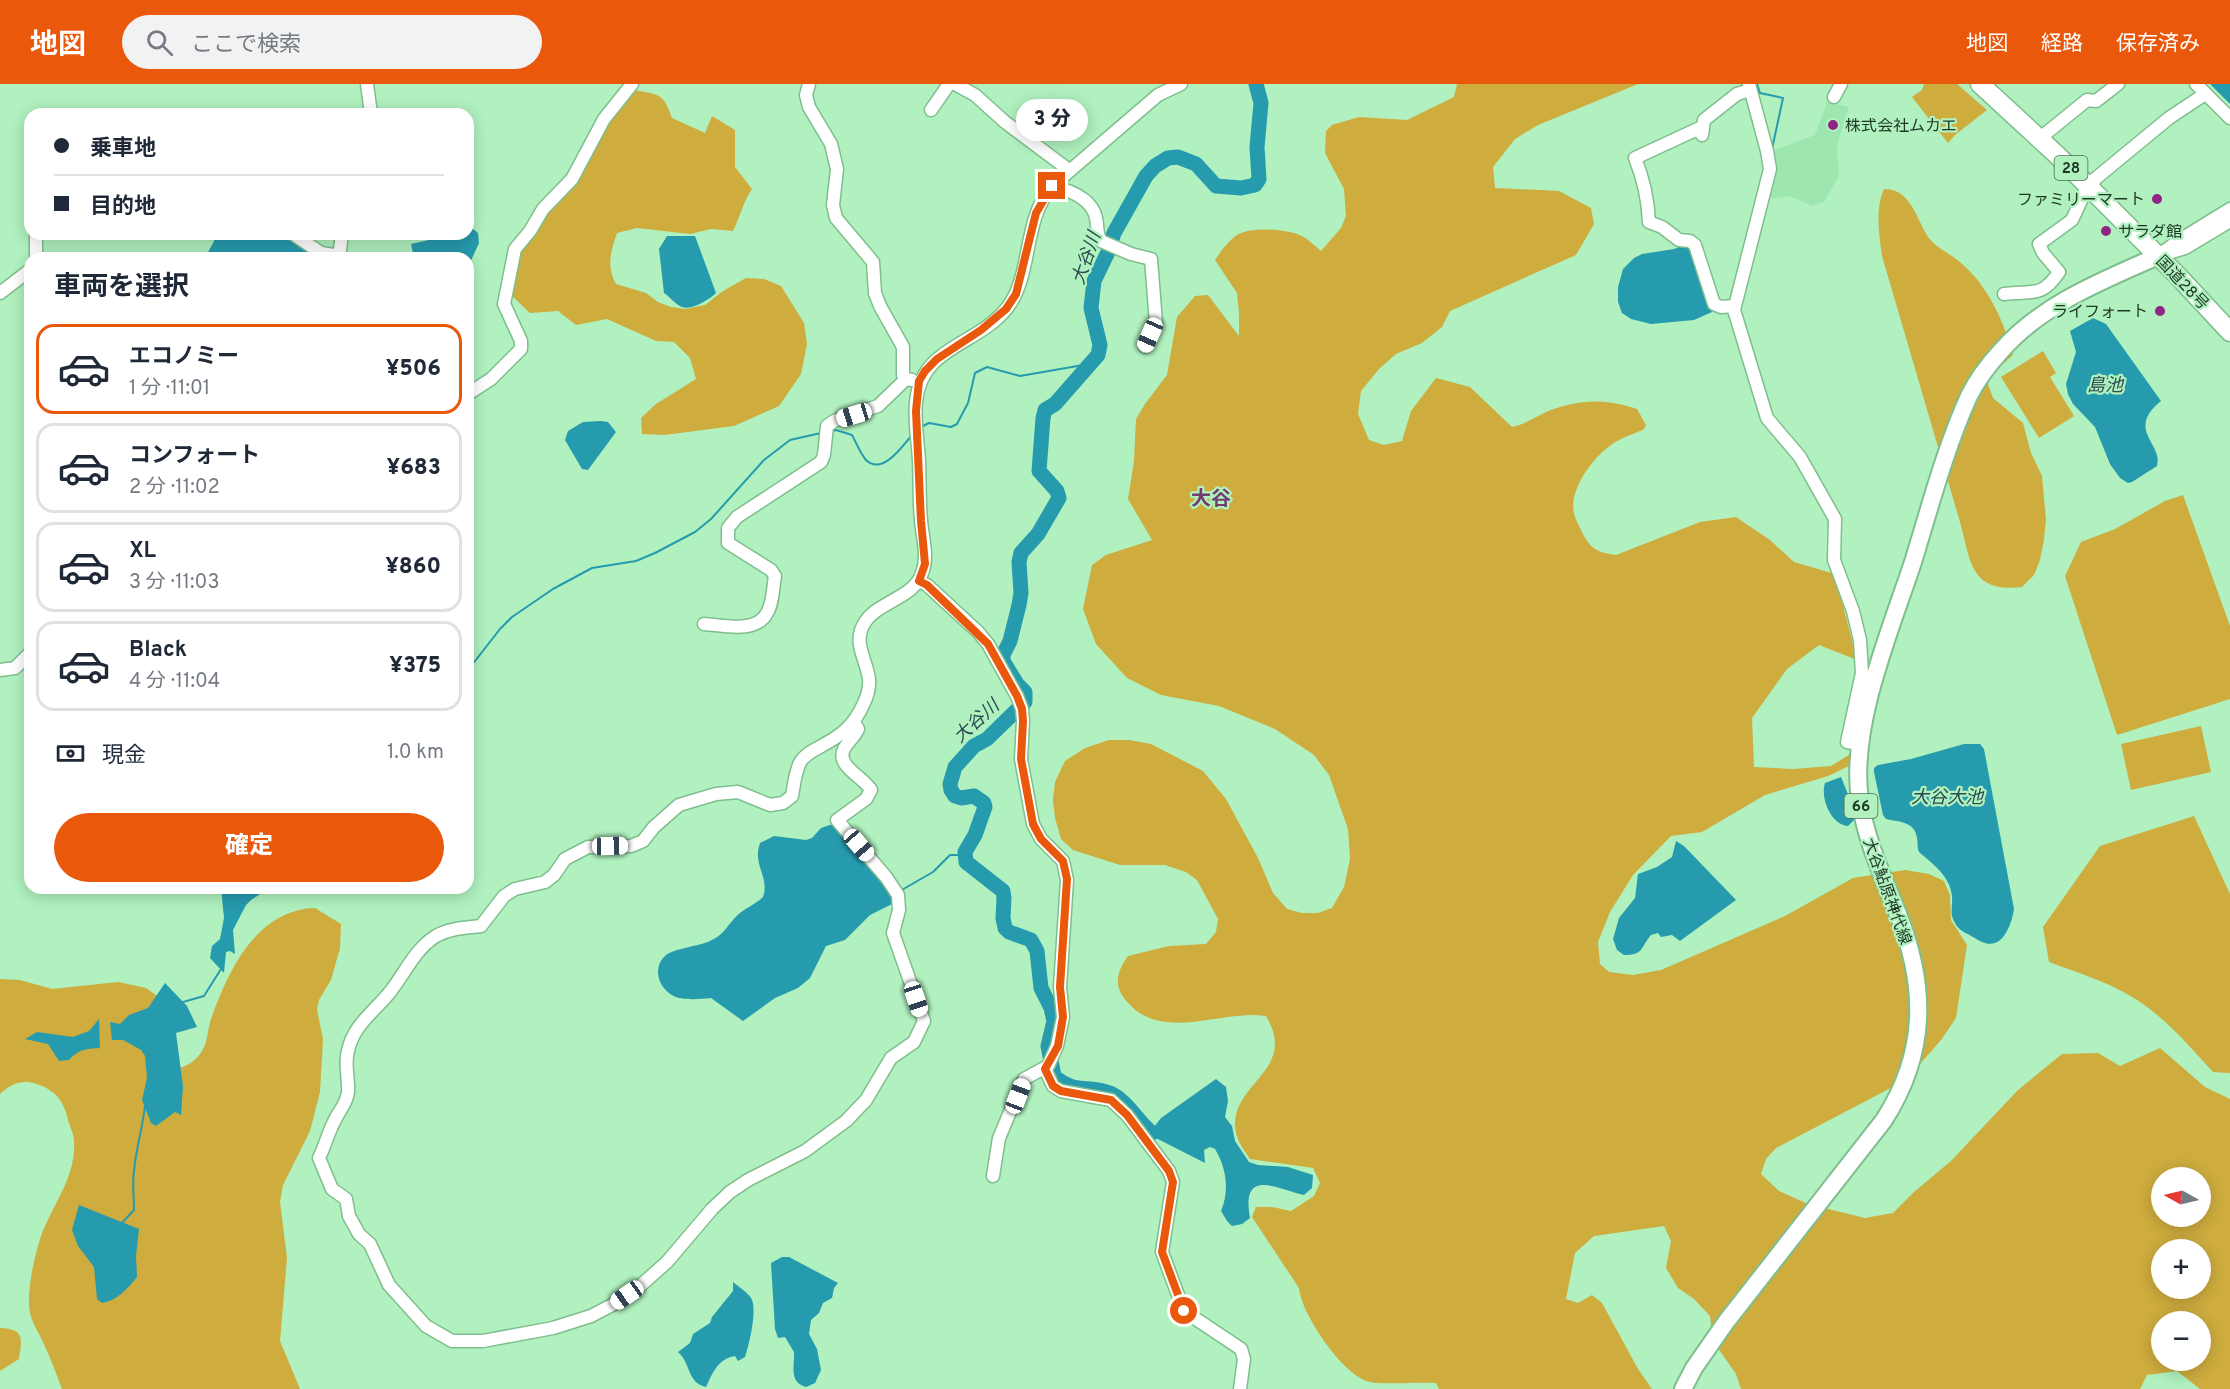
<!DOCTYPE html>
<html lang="ja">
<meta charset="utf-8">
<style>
:root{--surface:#fff;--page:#f2f2f3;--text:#1f2937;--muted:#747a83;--line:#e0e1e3;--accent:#ea580c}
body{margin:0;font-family:Overpass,"Noto Sans JP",sans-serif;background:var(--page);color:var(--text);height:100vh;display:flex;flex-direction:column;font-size:22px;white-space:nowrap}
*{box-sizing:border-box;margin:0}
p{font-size:20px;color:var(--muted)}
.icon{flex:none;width:33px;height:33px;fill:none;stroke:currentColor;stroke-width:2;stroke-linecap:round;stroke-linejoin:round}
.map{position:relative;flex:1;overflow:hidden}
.drawer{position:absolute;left:24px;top:168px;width:450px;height:642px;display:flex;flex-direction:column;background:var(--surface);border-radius:18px;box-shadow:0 3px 15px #0003}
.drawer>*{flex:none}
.guide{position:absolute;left:24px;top:24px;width:450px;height:132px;border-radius:18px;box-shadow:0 3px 15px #0003;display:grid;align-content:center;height:132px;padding:0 30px;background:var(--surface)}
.needle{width:39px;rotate:278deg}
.controls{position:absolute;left:2151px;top:1083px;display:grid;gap:12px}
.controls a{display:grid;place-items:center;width:60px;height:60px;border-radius:50%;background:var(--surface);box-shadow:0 3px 15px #0003;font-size:30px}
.end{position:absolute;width:27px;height:27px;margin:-14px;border:8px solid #ea580c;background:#fff;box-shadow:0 0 0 3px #fff}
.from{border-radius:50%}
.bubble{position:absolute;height:42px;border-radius:21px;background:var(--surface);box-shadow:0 3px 15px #0003;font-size:20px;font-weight:800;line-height:42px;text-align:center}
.car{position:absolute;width:18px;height:36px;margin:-18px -9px;border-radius:8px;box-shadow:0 0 4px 2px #0007;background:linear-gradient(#fff 24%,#345 0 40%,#fff 0 76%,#345 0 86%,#fff 0)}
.guide b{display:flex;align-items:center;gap:21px;height:57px;font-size:22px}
.guide b+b{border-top:2px solid var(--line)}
.guide i{width:15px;height:15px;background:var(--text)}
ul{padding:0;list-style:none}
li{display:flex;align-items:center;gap:18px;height:90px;margin:0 12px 9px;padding:0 18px;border:3px solid var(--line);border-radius:18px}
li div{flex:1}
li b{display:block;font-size:22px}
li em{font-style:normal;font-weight:800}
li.active{border-color:var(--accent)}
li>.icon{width:54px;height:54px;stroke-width:1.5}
h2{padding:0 30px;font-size:27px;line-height:72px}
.pay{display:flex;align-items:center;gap:15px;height:66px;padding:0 30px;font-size:22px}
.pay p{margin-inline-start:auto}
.action{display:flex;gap:12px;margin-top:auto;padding:12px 30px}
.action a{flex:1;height:69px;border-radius:36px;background:var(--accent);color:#fff;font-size:24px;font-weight:800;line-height:69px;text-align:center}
header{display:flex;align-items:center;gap:36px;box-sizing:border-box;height:84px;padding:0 30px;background:var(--accent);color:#fff}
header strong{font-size:28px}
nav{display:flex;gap:33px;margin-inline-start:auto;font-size:21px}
.search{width:420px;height:54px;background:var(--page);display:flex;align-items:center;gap:15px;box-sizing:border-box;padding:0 21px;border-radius:33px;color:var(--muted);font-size:22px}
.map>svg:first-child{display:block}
.built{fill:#9ee6af}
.green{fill:#ceac3e;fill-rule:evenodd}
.water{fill:#269bae}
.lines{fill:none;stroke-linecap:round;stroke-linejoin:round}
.stream{stroke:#269bae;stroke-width:2}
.river{stroke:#269bae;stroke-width:15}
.minor-casing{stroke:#7fbe8e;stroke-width:15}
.major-casing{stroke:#7fbe8e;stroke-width:20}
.highway-casing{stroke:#7fbe8e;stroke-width:21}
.minor{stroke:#fff;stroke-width:12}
.major{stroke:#fff;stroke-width:16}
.highway{stroke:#fff;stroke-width:18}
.route{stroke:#ea580c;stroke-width:8}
.poi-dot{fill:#8f2487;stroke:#b0f1bf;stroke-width:2}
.labels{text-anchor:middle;stroke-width:4.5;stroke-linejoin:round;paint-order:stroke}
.shield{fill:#b0f1bf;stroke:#496f52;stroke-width:1.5}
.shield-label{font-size:15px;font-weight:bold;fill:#1d3724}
.poi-label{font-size:16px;fill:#1d3724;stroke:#b0f1bf;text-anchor:start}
.street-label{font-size:16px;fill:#1d3724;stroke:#b0f1bf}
.water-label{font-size:18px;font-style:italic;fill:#2a4b51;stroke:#b0f1bf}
.quarter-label{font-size:20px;font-weight:bold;fill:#723c6c;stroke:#b0f1bf}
</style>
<header>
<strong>地図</strong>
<div class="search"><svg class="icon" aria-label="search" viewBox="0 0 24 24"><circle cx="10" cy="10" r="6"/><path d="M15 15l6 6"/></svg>ここで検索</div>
<nav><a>地図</a><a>経路</a><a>保存済み</a></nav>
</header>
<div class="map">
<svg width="2230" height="1305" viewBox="0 0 2230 1305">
<rect width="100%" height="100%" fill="#b0f1bf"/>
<polygon class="built" points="1827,18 1849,23 1837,61 1839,92 1824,118 1813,122 1789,112 1770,115 1776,91 1775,66 1815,51"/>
<g class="green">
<path d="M1457,0H1638L1538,41L1515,55L1493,83L1495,104L1559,107L1591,124L1594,140L1576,171L1450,227L1442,243L1422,259L1396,270L1379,285L1361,307L1358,330L1369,356L1384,361L1402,357L1411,327L1436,294L1470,303L1512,343C1525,340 1534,334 1546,328C1577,315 1605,314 1637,325L1646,341L1643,346C1630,351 1617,355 1606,365C1590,378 1569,407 1574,429C1575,435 1579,441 1581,446C1590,465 1596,468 1616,471L1700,438L1736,433L1770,456L1794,478L1835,490L1857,576L1819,561L1787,585L1752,634L1754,683L1794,685L1831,682L1852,669L1851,681L1828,692L1765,711L1702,748L1671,752L1633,791L1610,828L1598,858L1600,880L1609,888L1633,891L1661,886L1785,832L1853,794L1905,786L1929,790L1944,797L1950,811L1951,836L1967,861L1956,934L1941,956L1906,996L1776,1064L1766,1075L1761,1090L1779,1107L1808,1120L1865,1134L1893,1129L1914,1108L1951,1077L2018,1006L2062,970L2098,969L2120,982L2160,964L2205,1003L2230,1015V1305H2200L2177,1287L2147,1291L2140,1305H1741L1736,1290L1713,1257L1710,1232L1694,1215L1678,1204L1666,1184L1671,1157L1664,1142L1594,1152L1575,1169L1566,1215L1578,1219L1592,1211L1602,1219L1638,1285L1652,1305H1439L1436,1299C1419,1298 1386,1301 1370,1298C1344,1293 1301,1230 1299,1204L1252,1133L1256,1123H1272L1291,1127L1314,1112L1320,1099L1313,1084L1250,1075C1243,1065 1235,1054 1235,1041C1234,998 1298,985 1266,932C1220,925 1159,961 1124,914C1113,900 1118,886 1128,872L1169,862L1206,860L1216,848L1218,835L1197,796L1186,788L1165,781H1120L1073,766L1061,755L1055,734L1053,716L1055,698L1065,677L1085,664L1109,656H1129L1151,660L1203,687L1226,715L1258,774L1273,809L1287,825L1302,829H1318L1332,824L1344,803L1350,775L1348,745L1329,691L1314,671L1275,645L1219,622L1161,611L1127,594L1096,560L1083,525L1092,481L1106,471L1152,456L1128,415L1134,377L1136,335L1145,320L1167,291L1177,233L1195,212L1208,211L1239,252V229L1237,209L1215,176C1222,166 1227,158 1237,151C1251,142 1287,145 1302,152C1309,156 1315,162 1321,167L1341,144L1346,132L1344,105L1325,69L1326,47L1332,41L1359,33L1407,36L1454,13ZM2162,1094H2200V1132H2162ZM2162,1166H2200V1204H2162ZM2162,1238H2200V1276H2162Z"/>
<polygon points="1924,0 1957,0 1987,26 1955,51 1948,59 1912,13 1922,6"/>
<path d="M634,6C659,11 663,8 672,34L705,49L712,32L735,46V83L752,105C743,118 740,133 733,147L711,145L690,150L637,144L617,149C611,167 606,182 616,200L646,209L658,218L671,223L685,225L705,221L723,207L746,194L764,195L781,202L804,239L807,260L801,290L779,322L734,342L664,351L642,350L641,334L656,320L696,295L690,274L674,258L656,257L607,235L576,241L558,227L530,229L511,211L521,163L608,35Z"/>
<path d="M1884,105C1911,105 1916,134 1928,153C1936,164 1951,170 1961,179C1988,202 2004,237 2013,271L1986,295L1993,314L2023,339L2031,369L2042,392L2046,435L2044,455L2040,476L2034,491L2022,503C1970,509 1971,478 1960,438L1882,172C1879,150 1875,125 1884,105Z"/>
<polygon points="2043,267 2056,289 2050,293 2074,332 2039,354 2001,293"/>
<polygon points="2183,411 2230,542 2230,615 2117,651 2065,492 2081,458 2115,445 2165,417"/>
<polygon points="2201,642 2211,688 2131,706 2121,660"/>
<path d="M2194,732L2230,810V989L2213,988C2191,964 2170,939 2143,920C2115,900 2081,890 2049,878L2043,843L2100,762Z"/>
<path d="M315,824L341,840L340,864L331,896L319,916L317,926L323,955L320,1008L310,1047L283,1101L280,1118L287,1174L280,1257L300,1305H62C56,1289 50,1273 43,1258C37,1245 29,1235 29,1220C29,1196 34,1174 41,1152C53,1120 76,1093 74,1058C74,1050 70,1043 68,1036C64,1017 55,1006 37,1000C21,995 11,1000 0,1010V895L20,896L52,905L118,898L146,904L163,916L177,985C187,982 194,978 200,970C208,960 207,947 211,935C228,887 256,826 315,824Z"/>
<path d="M0,1244C25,1245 22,1255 19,1275L0,1287Z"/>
</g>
<g class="water">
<polygon points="2210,0 2230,0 2230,20"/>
<polygon points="468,145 473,145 478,149 479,159 468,183 468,174 414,174 411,160 456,150 468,150"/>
<polygon points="215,150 280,150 307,165 314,174 205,174 214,157"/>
<path d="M667,152H695L716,209C709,216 689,228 680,222C674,219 670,213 664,209L659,165Z"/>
<polygon points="1686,160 1693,167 1692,173 1712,228 1694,236 1651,240 1631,235 1622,229 1618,218 1618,203 1623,185 1634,174 1642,170 1674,165"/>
<path d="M2093,234L2106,240L2161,317C2125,346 2164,360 2157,382L2132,398L2128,399L2120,394L2110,380L2095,343L2073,320L2068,310L2066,300L2076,268L2070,247Z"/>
<polygon points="601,337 608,338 616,348 588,386 582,385 565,356 568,347 583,338"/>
<path d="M1964,660H1980L1984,665L2014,825C2012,838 2004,865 1985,859C1981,858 1977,855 1973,853C1966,849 1958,846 1955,839C1949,830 1953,821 1952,812C1950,792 1933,780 1919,768C1917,763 1918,759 1917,754C1915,737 1898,738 1886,735L1883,731L1874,688V684L1878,681L1911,675Z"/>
<path d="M1841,693L1854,725V736L1848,742C1831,741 1820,714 1825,699Z"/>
<path d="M836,739L891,808L894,819L870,831L845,856L826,862L810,894L798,904L775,914L743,937L711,914C700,915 690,916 679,914C660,909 650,885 666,871C673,865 699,862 710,857C727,849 727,840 740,829C747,823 756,820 763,813C770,792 752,782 760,759L774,752L806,756L812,754L821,744Z"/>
<path d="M1676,757L1684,762L1736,816L1680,857L1672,851L1661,853L1658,849L1651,851C1640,864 1644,871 1624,871L1617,866L1613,855L1619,834L1635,814L1638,790L1657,783L1672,773Z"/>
<polygon points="221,804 277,804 268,805 251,816 246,821 233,846 235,870 230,867 226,868 224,889 210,874 212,862 220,855 224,834"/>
<polygon points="165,899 187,922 197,943 176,949 183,1002 181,1031 175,1028 156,1042 151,1039 142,1016 147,994 145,972 141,966 123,956 112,956 110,938 120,940 129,931 148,924"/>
<path d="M99,935L100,964C86,965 79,965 69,976L59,977L48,960L25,955L37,948L73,953L89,947Z"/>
<path d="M1216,995L1226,1003L1228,1017L1225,1033L1232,1042L1235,1057L1249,1078L1258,1081L1288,1083L1313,1091L1312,1104L1304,1111C1275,1104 1241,1084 1250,1134L1242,1140L1232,1142L1227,1137L1221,1127C1230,1106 1226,1083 1215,1065L1210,1063L1204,1066L1205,1079L1152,1052L1154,1043L1161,1034Z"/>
<path d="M79,1121L139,1145L136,1172L137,1193C128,1204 117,1217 102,1219L97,1215L94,1183L78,1162L72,1146Z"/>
<path d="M782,1173H789L838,1199L834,1204L832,1214L823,1219L819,1229L811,1236L809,1250L817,1265L821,1286L815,1299L806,1303C788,1298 795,1281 794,1268L785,1253L778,1254L775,1245L771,1179Z"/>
<path d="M733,1198C739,1203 747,1208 751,1214C758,1225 749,1261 745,1273L738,1277L735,1272C718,1275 713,1288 706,1303C687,1299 691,1279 678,1268L690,1259L693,1250L710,1239L712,1233L733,1207Z"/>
</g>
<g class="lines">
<g class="stream">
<polyline points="1757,0 1760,9 1783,14 1772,65"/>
<polyline points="921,343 929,339 951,343 957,340 968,319 975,289 987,283 1020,292 1089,280"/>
<path d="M832,347L836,346L852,351C856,358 860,369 866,376C883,392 903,361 912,351"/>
<polyline points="468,586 500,545 512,533 553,505 592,484 636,477 655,469 695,448 711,435 764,376 790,356 821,349"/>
<polyline points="900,807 933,788 950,771 965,771"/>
<polyline points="183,918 204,912 221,885"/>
<path d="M121,1140L134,1126C134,1113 132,1100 134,1087C136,1064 143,1043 145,1021"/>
</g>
<path class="river" d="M1152,1049C1138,1038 1128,1018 1112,1010C1089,1000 1075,1011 1054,992L1048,962L1054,937L1051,924L1041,904L1037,867L1031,856L1009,848L1005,844L1003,834L1004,814L1003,807L966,778L965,768L975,751L985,723L984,719L974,712L961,714L955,712L951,706L950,700L955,683L974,662L987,655L1025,618V608L1017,600L1003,577V571L1010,557L1019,521L1021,509L1019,478L1021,469L1038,450L1059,414L1057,407L1039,387L1043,334L1045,326L1055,320L1098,271L1100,261L1091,224L1094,197L1108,168L1114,149L1146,92L1155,82L1168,74L1178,73L1196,80L1216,102L1241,104L1255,101L1259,95L1257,63L1261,19L1256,0"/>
<defs>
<g id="minor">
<polyline points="367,0 371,30"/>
<polyline points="809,0 806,11 809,23 831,60 837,85 833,121 836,134 873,178 875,209 880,222 903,263 903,291 906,295 912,296"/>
<polyline points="955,0 975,11 1005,38 1069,86"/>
<polyline points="1749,0 1767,67 1770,85 1734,226 1767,334 1800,373 1835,435 1834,476 1853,527 1860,556 1862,589 1847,658 1860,660"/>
<polyline points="2196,0 2230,34"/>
<polyline points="1834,13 1841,0"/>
<polyline points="931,26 949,0"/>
<path d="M1702,43L1635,74C1644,96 1648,115 1649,138L1662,143L1679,156L1690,157L1695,161L1714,220L1721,223L1734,222"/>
<polyline points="1702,51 1704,36 1737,10 1750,6"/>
<polyline points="2039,55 2087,16 2096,17 2118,0"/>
<path d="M1052,102C1069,106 1092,114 1096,134C1098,142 1096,149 1101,157L1131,170L1151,175L1156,239L1145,263"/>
<polyline points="293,150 321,169 340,172"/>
<polyline points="2165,170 2185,164 2230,137"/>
<polyline points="2158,172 2178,157 2230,125"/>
<polyline points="36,174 36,150"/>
<polyline points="339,174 342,150"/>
<polyline points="0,209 30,186"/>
<path d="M2004,210C2032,206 2041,215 2059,188L2043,169L2039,160L2072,136L2084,110L2091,105L2095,95L2169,34L2205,10"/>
<polyline points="468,310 491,295 521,265 521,257 504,220 515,165 530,147 543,125 572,95 604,35 632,0"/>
<polyline points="919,497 927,501 978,548 988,560 1017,612 1022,625 1023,637 1021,675 1033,740 1041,755 1063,777 1067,796 1060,903 1063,933 1057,962 1048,982 1024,995 999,1054 993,1092"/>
<path d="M704,540C723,541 756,550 767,529C773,520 773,503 775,492L771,486L728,459V444L737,433L821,378L824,371L827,342L834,337L878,322L906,295"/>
<polyline points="0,586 15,584 30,569"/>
<path d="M854,638L858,645C855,653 848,657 844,665C835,682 865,694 871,706L866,715L837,736L886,793L898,811L899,826L893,849L924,937L914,958L891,974L866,1016L846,1037L805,1067L748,1096L730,1108L712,1125L667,1178L640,1202L614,1220L591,1232L553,1244L483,1257H452L426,1242L389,1201L370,1160L359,1150L349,1132L346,1115L332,1105L319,1074C326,1060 329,1045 337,1032C342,1023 347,1018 348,1008C349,994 344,980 348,967C353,941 375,927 390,908C405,889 415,865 436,852C450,844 466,844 481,842L504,812L515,805L545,798L554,791L565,775L588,763L631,762L643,757L654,743L679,721L716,710L738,708L770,721L783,719L792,712C794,702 795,686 801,677C806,669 815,666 823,661C842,651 854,641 863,621C867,613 870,604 869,595C866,574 852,558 865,538C879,517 914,514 922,489C929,472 922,453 921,436C919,416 920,396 919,377C918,357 914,337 916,318C921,262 977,262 1007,224C1033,191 1022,137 1052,102L1158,11L1181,0"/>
<polyline points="1045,985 1053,1002 1061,1007 1111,1016 1127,1031 1169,1087 1173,1098 1162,1168 1184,1227 1241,1265 1244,1275 1240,1305"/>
</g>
<path id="major" d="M1683,1305L1694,1284L1726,1238L1884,1036C1927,969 1927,903 1898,830C1883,793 1866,757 1860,716C1849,643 1890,548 1913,478C1930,423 1945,365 1969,312C1977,296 1988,281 2001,267C2042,220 2102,197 2158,172"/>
<polyline id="highway" points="1980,0 2057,71 2178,192 2230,248"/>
</defs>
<use href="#minor" class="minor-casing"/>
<use href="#major" class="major-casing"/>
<use href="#highway" class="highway-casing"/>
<use href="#minor" class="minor"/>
<use href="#major" class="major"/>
<use href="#highway" class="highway"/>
</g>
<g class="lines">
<polyline class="route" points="1052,102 1036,129 1016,210 1006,225 981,246 937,275 925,287 919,297 916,327 921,437 925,480 919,497 927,501 988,560 1017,612 1022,625 1023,637 1021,675 1033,740 1041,755 1063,777 1067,795 1060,903 1063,933 1058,962 1045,985 1053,1002 1061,1007 1111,1016 1127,1031 1169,1087 1173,1098 1162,1168 1184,1227"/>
</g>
<g class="poi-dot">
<circle cx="1833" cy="41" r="6"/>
<circle cx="2157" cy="115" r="6"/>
<circle cx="2106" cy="147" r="6"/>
<circle cx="2160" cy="227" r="6"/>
</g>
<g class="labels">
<g class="shield">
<rect x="2054.5" y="72" width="33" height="24" rx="4.5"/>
<rect x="1844.5" y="710" width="33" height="24" rx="4.5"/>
</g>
<g class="shield-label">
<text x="2071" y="89">28</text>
<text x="1861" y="727">66</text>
</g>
<g class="poi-label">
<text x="1845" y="47">株式会社ムカエ</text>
<text x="2145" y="121" text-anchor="end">ファミリーマート</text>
<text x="2118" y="153">サラダ館</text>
<text x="2148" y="233" text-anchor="end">ライフォート</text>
</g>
<g class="street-label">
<text transform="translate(2183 198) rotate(46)" y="6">国道28号</text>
<text transform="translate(1888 807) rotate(70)" y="6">大谷鮎原神代線</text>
</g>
<g class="water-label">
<text transform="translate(1086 174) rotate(-71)" y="6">大谷川</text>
<text x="2105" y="307">島池</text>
<text transform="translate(976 637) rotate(-42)" y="6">大谷川</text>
<text x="1947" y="719">大谷大池</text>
</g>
<g class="quarter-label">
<text x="1211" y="421">大谷</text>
</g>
</g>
</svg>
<div class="controls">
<a><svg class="needle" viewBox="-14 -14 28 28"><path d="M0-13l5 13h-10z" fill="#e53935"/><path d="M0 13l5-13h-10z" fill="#747a83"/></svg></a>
<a>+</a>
<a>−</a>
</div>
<i class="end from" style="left:1184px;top:1227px"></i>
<i class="end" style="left:1052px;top:102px"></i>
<div class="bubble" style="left:1016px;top:15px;width:72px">3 分</div>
<i class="car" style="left:1150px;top:251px;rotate:204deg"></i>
<i class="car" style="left:854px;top:331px;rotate:253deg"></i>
<i class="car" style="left:859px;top:761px;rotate:139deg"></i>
<i class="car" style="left:610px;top:762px;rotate:89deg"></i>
<i class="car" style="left:916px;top:915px;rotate:162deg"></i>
<i class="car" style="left:1018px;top:1012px;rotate:21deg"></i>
<i class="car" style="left:627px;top:1211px;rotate:235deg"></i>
<div class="guide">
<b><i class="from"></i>乗車地</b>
<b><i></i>目的地</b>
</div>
<section class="drawer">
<h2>車両を選択</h2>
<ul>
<li class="active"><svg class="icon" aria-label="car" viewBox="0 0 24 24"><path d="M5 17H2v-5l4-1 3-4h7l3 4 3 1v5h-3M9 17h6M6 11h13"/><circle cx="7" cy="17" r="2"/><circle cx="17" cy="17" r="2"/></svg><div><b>エコノミー</b><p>1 分 · 11:01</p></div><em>¥506</em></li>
<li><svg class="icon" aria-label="car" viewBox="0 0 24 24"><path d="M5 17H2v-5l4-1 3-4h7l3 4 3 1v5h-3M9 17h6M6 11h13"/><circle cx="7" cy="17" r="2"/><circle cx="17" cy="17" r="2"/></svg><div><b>コンフォート</b><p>2 分 · 11:02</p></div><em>¥683</em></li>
<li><svg class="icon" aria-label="car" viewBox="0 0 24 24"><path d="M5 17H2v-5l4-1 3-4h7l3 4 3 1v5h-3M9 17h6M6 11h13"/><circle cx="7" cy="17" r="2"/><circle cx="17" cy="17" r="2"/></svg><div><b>XL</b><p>3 分 · 11:03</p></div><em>¥860</em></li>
<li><svg class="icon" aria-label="car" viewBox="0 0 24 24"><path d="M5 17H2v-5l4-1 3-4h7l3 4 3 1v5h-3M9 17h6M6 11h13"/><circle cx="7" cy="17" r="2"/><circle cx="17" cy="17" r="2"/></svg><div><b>Black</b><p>4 分 · 11:04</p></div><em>¥375</em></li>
</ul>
<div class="pay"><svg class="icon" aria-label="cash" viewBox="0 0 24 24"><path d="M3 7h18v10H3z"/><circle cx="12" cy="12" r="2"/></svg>現金<p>1.0 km</p></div>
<div class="action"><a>確定</a></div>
</section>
</div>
